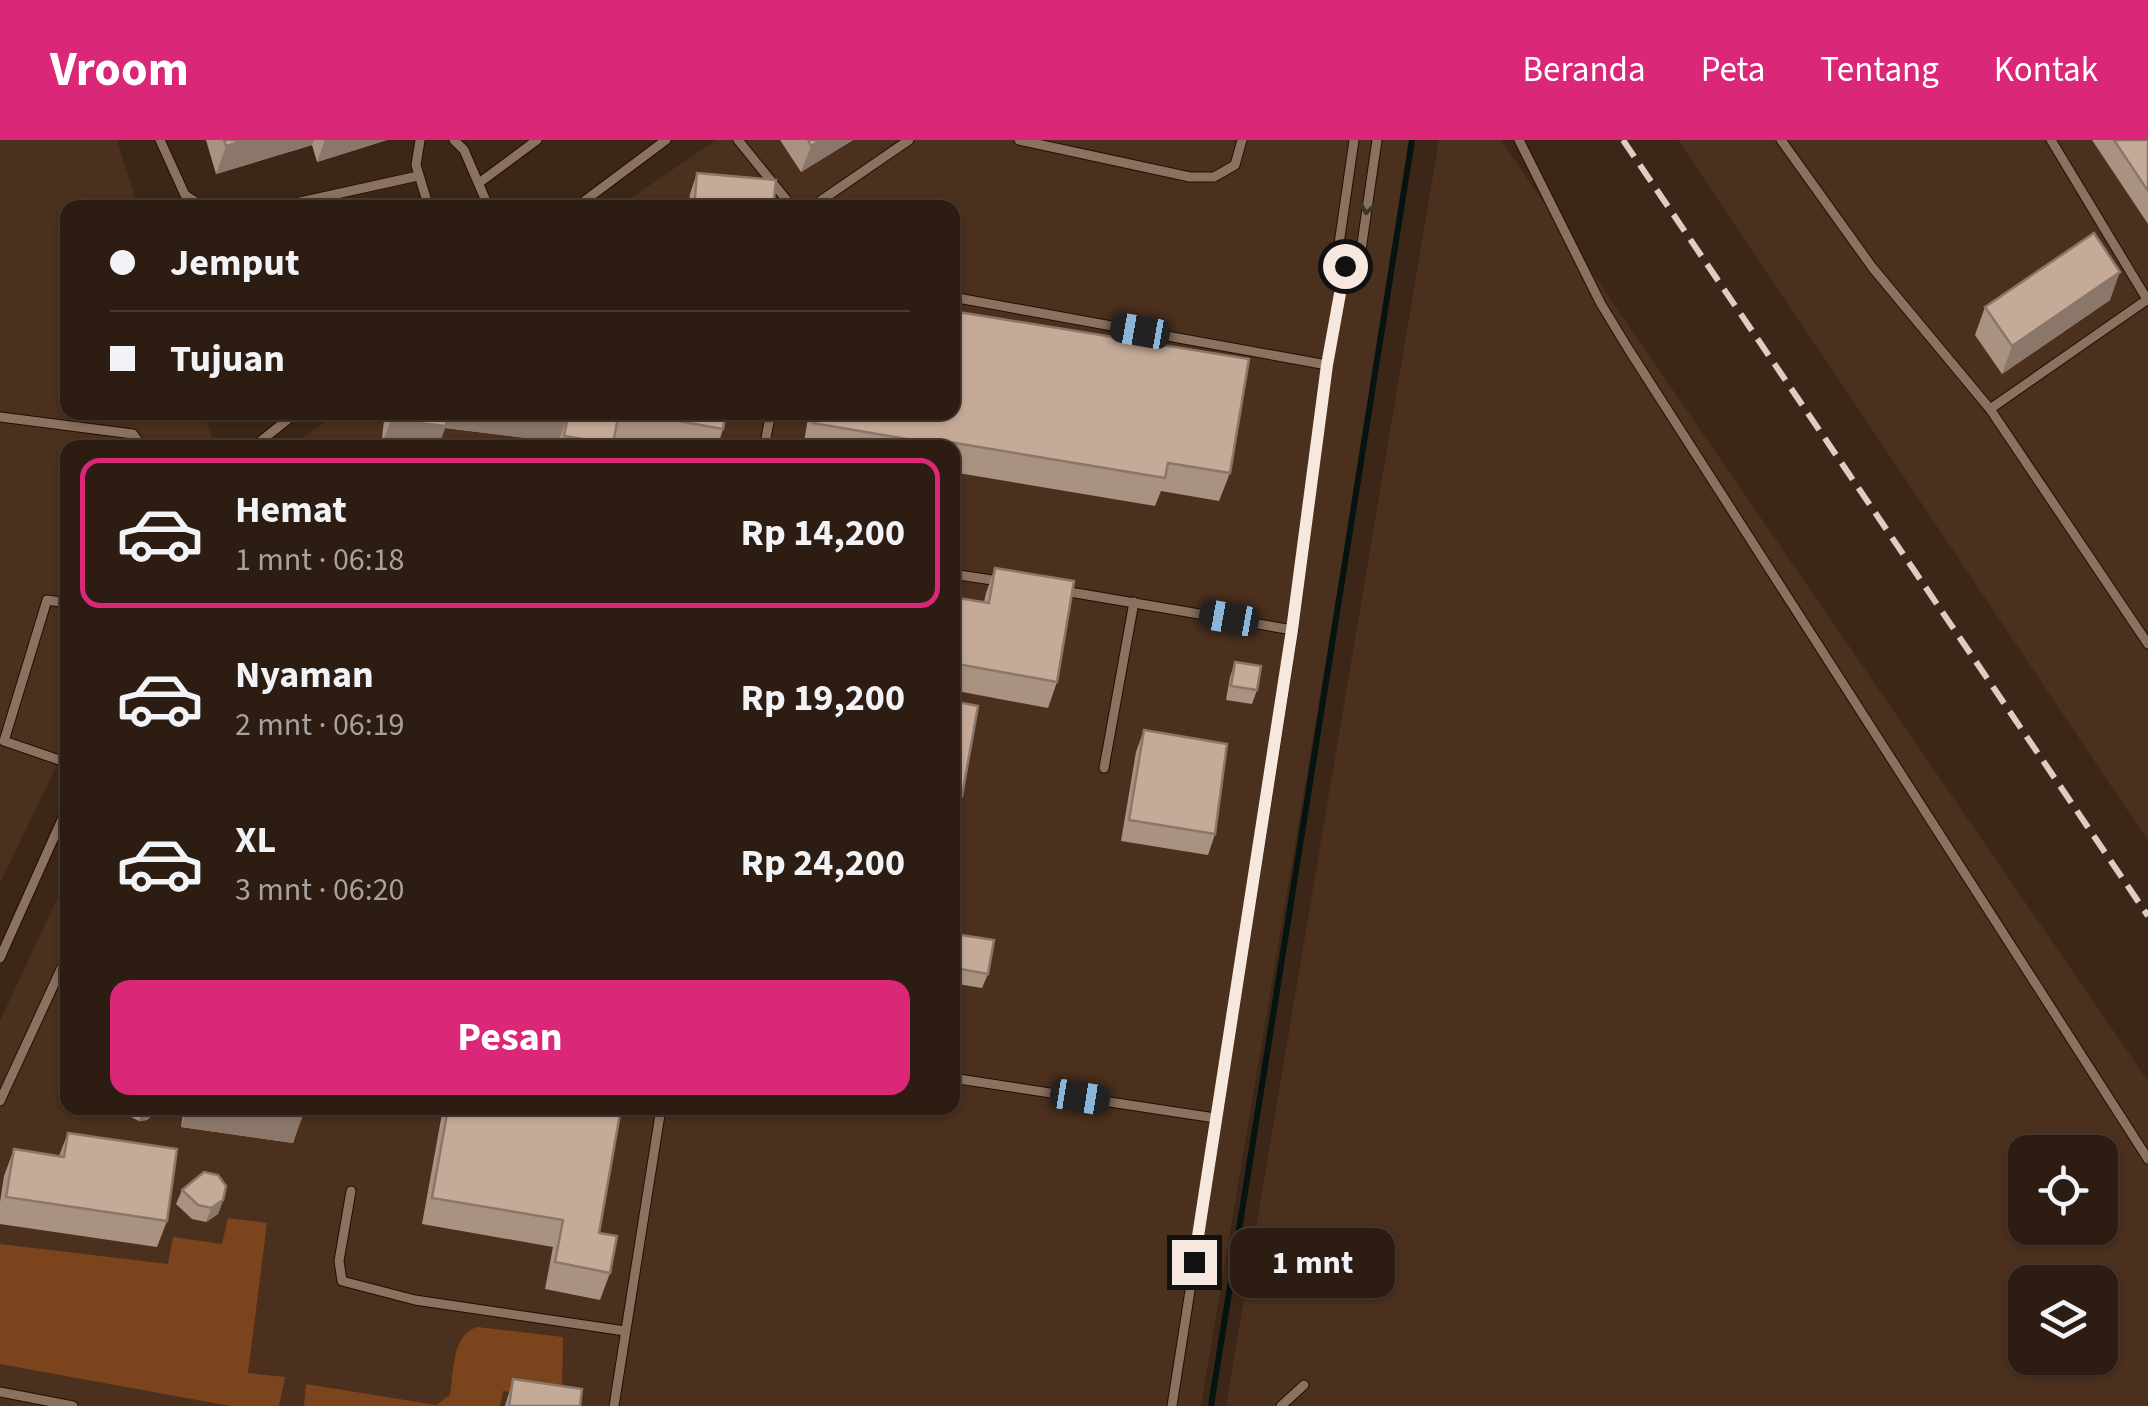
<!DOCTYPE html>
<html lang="id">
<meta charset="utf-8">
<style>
:root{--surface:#2d1c11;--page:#39291f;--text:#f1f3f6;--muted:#a7a19f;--line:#483a31;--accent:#db2777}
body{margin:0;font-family:"Source Sans 3",sans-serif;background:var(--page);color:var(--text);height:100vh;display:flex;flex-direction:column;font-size:38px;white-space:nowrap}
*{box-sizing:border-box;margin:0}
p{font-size:32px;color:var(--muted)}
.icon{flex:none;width:55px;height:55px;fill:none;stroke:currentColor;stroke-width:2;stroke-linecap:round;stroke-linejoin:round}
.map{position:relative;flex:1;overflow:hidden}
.drawer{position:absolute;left:60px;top:300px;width:900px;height:675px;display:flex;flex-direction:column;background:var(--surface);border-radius:20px;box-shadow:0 2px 8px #0004,0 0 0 2px var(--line)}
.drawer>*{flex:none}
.top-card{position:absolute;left:60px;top:60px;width:900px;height:220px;border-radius:20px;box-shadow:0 2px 8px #0004,0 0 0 2px var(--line);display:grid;align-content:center;height:220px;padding:0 50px;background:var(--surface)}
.controls{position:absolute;left:2008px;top:995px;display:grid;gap:20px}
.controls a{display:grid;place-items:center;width:110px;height:110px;border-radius:20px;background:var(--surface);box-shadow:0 2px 8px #0004,0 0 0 2px var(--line);font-size:50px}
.end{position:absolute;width:45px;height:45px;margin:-22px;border:12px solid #f7e8df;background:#111;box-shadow:0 0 0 5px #111}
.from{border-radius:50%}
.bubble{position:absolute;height:70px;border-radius:20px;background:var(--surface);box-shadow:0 2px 8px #0004,0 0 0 2px var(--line);font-size:32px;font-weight:700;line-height:70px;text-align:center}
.car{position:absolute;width:30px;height:60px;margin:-30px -15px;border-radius:12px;box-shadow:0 0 8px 2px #0007;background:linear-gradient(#222 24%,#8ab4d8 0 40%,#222 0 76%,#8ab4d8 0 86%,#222 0)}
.top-card b{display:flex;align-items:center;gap:35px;height:95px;font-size:38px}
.top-card b+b{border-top:2px solid var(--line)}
.top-card i{width:25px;height:25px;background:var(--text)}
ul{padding:18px 0 0;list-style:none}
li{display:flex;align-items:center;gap:30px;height:150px;margin:0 20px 15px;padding:0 30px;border:5px solid transparent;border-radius:20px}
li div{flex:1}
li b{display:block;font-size:38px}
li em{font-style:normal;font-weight:700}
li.selected{border-color:var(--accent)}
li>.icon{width:90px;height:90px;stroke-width:1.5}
.primary-button{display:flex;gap:20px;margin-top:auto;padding:20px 50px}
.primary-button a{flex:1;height:115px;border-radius:20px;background:var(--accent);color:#fff;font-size:40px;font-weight:700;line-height:115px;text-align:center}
header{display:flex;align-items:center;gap:60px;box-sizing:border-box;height:140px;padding:0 50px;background:var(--accent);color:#fff}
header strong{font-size:48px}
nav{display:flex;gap:55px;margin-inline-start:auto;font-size:35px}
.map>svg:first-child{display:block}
.built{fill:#4b301d;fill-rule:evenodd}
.green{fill:#7b441c}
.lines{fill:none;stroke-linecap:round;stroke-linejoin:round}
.stream{stroke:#051311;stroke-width:6}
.lane-casing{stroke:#220e02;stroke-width:11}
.lane{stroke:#8a7160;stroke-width:9}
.rail{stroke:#ddcdc3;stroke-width:6;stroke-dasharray:20 10;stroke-linecap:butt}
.wall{fill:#aa9283}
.shaded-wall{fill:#8b776a}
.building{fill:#c6aa98;stroke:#8b776a;stroke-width:2.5}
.oneway{stroke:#423329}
.route{stroke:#f7e8df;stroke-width:12}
</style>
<header>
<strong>Vroom</strong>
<nav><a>Beranda</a><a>Peta</a><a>Tentang</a><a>Kontak</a></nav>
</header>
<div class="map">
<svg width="2148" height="1266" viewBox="0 0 2148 1266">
<rect width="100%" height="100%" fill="#3c2617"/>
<g class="built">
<polygon points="0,0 117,0 138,67 68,68 68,272 204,273 215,306 68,308 67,605 0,743"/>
<polygon points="716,0 1413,0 1201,1266 0,1266 0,881 67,737 68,968 952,968 952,308 290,307 338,273 952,272 952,68 618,67"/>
<path d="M1439,0H1501L2148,941V1266H1226ZM2025,1012H2100V1088H2025ZM2025,1142H2100V1218H2025Z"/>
<polygon points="1678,0 2148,0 2148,701"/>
</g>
<g class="green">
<polygon points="228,1078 267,1083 248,1233 285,1237 279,1266 230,1266 0,1224 0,1104 168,1124 173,1097 222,1104"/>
<path d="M477,1187L563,1197L562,1258L503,1251L500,1266H304L306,1244L436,1265L450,1255C454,1231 451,1196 477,1187Z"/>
</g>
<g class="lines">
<polyline class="stream" points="1211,1266 1412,0"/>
<defs>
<g id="lane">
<polyline points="160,0 185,55 205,68"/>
<polyline points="420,0 416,25 429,68"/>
<polyline points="454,0 464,10 489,68"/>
<polyline points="738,0 793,68"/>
<polyline points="1019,0 1190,37 1214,37 1235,25 1242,0"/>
<polyline points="1519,0 1601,164 1629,210 2148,1019"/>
<polyline points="1781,0 1872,127 1990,269 2148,504"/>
<polyline points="2051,0 2148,161"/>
<polyline points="479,43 537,0"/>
<polyline points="273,68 418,36"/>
<polyline points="575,68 666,0"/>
<polyline points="810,68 909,0"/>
<polyline points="1345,126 1360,117 1377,0"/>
<polyline points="952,157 1327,225"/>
<polyline points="1990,269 2148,159"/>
<polyline points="0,277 133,294 143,308"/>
<polyline points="252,308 297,272"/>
<polyline points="764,308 771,272"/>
<polyline points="952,434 999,441"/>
<polyline points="1064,451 1293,490"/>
<polyline points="68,463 47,460 4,601 68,623"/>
<polyline points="1104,628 1134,462"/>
<polyline points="0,818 68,666"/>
<polyline points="952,938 1215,978"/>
<polyline points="0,961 68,814"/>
<polyline points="351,1051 339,1121 342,1141 415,1160 625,1191"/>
<polyline points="0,1252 73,1266"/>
<polyline points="614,1266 661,968"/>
<polyline points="1172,1266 1293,490 1327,225 1345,126 1338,111 1354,0"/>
<polyline points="1281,1266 1304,1245"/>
</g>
</defs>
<use href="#lane" class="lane-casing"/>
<use href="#lane" class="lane"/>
<polyline class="rail" points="1623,0 2148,776"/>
</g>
<g class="wall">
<polygon points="206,0 387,0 317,22 312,5 216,34"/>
<polygon points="780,0 853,0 801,32"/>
<polygon points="2092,0 2148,0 2148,84"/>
<polygon points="697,33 773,68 688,68 690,54"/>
<polygon points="2110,160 2002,234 1975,195 1985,167"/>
<polygon points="385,272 726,272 723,289 717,308 668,308 614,298 612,308 557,308 558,302 445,288 438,308 394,308 381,306"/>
<polygon points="809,272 952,272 1230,333 1219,361 1161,351 1155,366 952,332 952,308 803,308"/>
<polygon points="995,428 1057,542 1048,568 952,550 952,457 984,462 986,453"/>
<polygon points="1235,522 1257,550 1252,564 1226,560 1230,537"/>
<polygon points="952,561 962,656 955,677 952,677"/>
<polygon points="1144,590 1215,694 1208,715 1121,701 1136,612"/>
<polygon points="961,795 988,834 982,848 952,843 952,829 956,809"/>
<polygon points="124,968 160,968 147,980 139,981 127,975"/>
<polygon points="184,968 304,968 293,1003 181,987"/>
<polygon points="443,968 621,968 599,1093 610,1133 600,1160 545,1149 553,1107 422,1084"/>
<polygon points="68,993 167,1081 157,1107 0,1084 0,1062 4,1036 14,1009 59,1016"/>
<polygon points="182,1050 223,1060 218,1074 206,1082 192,1079 176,1064"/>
<polygon points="513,1239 580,1266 505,1266"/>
</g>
<g class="shaded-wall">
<polygon points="245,0 314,0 312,5 216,34 226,6"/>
<polygon points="325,0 387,0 317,22"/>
<polygon points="820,0 853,0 801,32 811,6"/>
<polygon points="2120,132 2110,160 2002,234 2012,206"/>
<polygon points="444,272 541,272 568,276 558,302 445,288 438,308 381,306 391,280"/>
<polygon points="144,968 160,968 147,980 139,981"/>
<polygon points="188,968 252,968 303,975 293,1003 181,987"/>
<polygon points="223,1060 218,1074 206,1082 211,1068"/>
</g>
<g class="building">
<polygon points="224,0 245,0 226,6"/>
<polygon points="808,0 820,0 811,6"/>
<polygon points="2114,0 2148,0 2148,51"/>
<polygon points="697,33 776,40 773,68 694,68"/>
<polygon points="302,63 304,68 288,68"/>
<polygon points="2094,93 2120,132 2012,206 1985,167"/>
<polygon points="952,171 1249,219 1230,333 1168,323 1165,338 937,300 936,304 813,283 815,272 952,272"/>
<polygon points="391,272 447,272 446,286 391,280"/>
<polygon points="541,272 619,272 613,304 564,296 568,276"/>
<polygon points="628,272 726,272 723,289"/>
<polygon points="995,428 1074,441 1057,542 952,523 952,457 989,463"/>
<polygon points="1235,522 1261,526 1257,550 1231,546"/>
<polygon points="952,561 978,566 962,656 952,654"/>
<polygon points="1144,590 1227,604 1215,694 1129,680"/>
<polygon points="961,795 994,800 988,834 955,828"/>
<polygon points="252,968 304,968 303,975"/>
<polygon points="448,968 621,968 599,1093 617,1096 610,1133 555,1122 563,1080 432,1058"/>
<polygon points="68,993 177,1009 167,1081 6,1057 14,1009 64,1017"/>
<polygon points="204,1032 218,1035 226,1046 223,1060 211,1068 198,1065 182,1050"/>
<polygon points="513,1239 582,1249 580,1266 509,1266"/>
</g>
<defs><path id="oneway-chevron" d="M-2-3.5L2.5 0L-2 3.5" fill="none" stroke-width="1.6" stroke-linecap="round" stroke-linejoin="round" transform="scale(2.5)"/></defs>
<use class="oneway" href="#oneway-chevron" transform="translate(1367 67) rotate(99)"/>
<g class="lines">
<polyline class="route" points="1194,1122 1292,490 1327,225 1345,126"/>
</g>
</svg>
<div class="controls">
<a><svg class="icon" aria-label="locate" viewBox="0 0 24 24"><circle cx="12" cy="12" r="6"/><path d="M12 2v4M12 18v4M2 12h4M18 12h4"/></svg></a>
<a><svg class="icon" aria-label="layers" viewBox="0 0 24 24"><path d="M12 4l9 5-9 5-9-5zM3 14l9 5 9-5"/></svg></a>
</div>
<i class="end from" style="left:1345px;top:126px"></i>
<i class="end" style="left:1194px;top:1122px"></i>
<div class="bubble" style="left:1230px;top:1088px;width:165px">1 mnt</div>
<i class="car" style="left:1140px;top:191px;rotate:280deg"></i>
<i class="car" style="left:1229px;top:478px;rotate:280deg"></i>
<i class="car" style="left:1080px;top:957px;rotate:99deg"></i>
<div class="top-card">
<b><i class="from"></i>Jemput</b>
<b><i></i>Tujuan</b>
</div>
<section class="drawer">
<ul>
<li class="selected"><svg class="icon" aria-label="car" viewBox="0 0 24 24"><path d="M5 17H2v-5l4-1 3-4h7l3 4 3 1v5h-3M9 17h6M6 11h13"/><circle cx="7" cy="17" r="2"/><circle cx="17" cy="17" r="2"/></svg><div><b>Hemat</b><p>1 mnt · 06:18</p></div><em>Rp 14,200</em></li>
<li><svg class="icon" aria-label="car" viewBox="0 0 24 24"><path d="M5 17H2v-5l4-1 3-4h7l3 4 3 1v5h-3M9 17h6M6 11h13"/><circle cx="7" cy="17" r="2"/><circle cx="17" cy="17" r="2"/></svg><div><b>Nyaman</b><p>2 mnt · 06:19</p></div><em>Rp 19,200</em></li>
<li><svg class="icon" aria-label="car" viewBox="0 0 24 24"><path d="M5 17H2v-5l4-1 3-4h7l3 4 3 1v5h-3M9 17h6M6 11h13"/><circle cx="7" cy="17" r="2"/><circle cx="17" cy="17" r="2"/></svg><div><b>XL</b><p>3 mnt · 06:20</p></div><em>Rp 24,200</em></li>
</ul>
<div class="primary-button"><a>Pesan</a></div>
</section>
</div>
